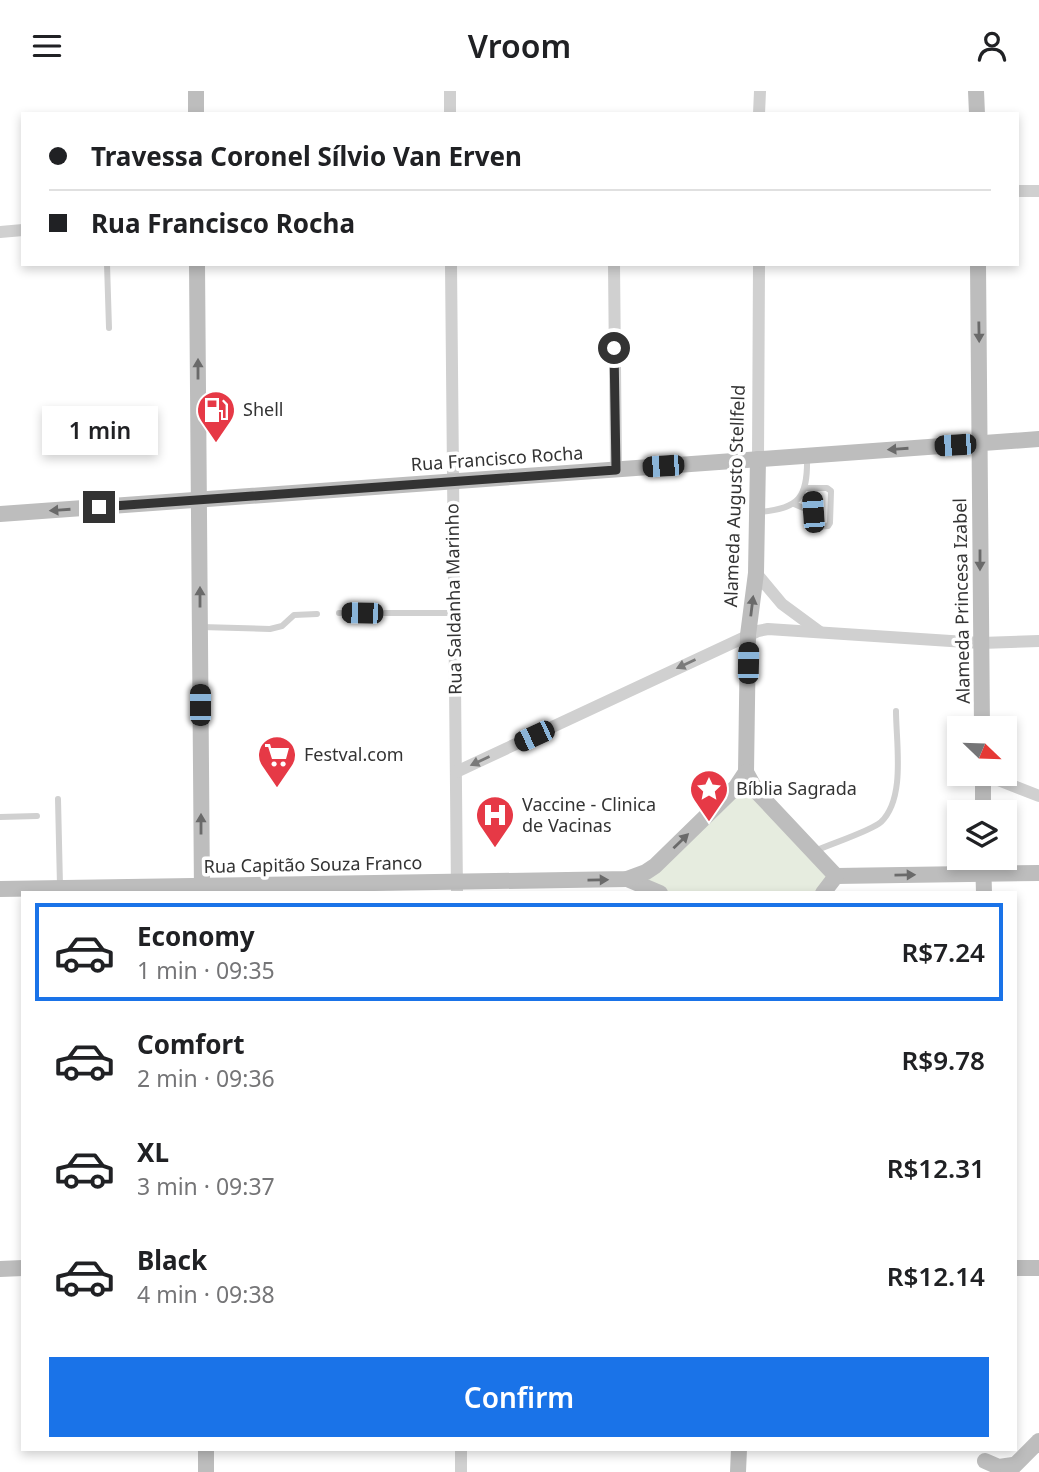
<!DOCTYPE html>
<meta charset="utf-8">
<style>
:root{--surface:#fff;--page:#f2f2f2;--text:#202124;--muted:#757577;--line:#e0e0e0;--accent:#1a73e8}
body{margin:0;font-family:"Noto Sans",sans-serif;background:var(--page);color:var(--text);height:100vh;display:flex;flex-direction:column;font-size:26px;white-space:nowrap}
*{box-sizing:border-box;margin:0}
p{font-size:23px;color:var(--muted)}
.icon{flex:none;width:38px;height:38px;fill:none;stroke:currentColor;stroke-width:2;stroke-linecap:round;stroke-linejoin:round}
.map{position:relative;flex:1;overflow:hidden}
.details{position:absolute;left:21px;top:800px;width:996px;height:560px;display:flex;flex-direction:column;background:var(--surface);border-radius:0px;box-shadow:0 4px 10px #0003}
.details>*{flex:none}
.hud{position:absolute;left:21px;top:21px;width:998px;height:154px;border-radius:0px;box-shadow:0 4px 10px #0003;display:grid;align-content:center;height:154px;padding:0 28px;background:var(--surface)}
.needle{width:46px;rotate:113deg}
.controls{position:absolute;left:947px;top:625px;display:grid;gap:14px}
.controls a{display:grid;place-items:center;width:70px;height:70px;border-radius:0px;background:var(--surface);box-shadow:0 4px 10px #0003;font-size:35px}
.end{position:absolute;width:32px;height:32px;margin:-16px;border:9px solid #333;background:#fff;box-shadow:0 0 0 4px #fff}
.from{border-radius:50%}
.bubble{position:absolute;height:49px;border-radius:0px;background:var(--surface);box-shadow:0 4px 10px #0003;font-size:23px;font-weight:600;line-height:49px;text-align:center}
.car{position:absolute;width:21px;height:42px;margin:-21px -10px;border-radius:9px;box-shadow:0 0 5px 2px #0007;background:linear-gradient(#222 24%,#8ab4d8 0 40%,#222 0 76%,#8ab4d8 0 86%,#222 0)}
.hud b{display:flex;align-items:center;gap:24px;height:66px;font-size:26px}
.hud b+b{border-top:2px solid var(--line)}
.hud i{width:18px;height:18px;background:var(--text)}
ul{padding:12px 0 0;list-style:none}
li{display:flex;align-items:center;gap:21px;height:98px;margin:0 14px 10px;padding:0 14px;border:4px solid transparent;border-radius:0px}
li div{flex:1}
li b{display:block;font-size:26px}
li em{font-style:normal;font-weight:600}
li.on{border-color:var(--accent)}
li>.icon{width:63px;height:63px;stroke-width:1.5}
.cta{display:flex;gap:14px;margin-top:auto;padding:14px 28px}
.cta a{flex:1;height:80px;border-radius:0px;background:var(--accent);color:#fff;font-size:28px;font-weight:600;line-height:80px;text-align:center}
header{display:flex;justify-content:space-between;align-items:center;height:91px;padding:0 28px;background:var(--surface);font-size:32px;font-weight:600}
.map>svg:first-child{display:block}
.green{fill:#e6ecdf}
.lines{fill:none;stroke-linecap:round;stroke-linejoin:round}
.lane{stroke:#d0d0d0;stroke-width:6}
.street{stroke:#d0d0d0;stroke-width:12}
.secondary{stroke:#bdbdbd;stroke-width:16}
.oneway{fill:#6a6a6a}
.oneway2{fill:#7a7a7a}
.route{stroke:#333;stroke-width:9}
.labels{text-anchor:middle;stroke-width:7;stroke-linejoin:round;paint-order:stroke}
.poi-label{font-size:18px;fill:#333;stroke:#fff;text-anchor:start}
.street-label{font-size:18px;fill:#333;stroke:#fff}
</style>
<header><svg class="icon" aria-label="menu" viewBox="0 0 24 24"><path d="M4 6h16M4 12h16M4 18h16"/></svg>Vroom<svg class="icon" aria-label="person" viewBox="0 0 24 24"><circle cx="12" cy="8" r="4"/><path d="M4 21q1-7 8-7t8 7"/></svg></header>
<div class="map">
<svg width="1039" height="1381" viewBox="0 0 1039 1381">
<rect width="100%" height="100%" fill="#fff"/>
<polygon class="green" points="741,690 836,785 823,802 660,801 637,785"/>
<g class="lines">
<g class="lane">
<polyline points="107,173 109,237"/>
<polyline points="805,397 827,397 831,400 830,432 828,435 814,436 811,397"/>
<polyline points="794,413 813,421"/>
<path d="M758,421C799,418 808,407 807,366"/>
<polyline points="339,522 454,522"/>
<polyline points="201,536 270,538 282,535 294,524 317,523"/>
<polyline points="58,708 60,795"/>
<polyline points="0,726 37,725"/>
<path d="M815,760C830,753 871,740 881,731C906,707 896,652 896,620"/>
</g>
<g class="street">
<polyline points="450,0 450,23"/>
<polyline points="759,23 760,0"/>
<polyline points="1017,100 1039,100"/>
<polyline points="0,141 23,139"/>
<polyline points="451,173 457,802"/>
<polyline points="614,173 616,378"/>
<polyline points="758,368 759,173"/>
<polyline points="756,482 782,513 820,541"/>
<polyline points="456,681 758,540 768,538 981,552 1039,550"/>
<polyline points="983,683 1039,705"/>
<polyline points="461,1358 461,1381"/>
</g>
<g class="secondary">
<polyline points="196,0 196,23"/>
<polyline points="976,0 977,23"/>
<polyline points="197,173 202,802"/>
<polyline points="978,173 982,637"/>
<polyline points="758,368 756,482 748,544 746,681 757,701 836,785"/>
<polyline points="0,423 1039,348"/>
<polyline points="983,682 983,721"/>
<polyline points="983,766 984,802"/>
<polyline points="836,785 1039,782"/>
<polyline points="627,788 660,802"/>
<polyline points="0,798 627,788 646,781 655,775 736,696 746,681"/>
<polyline points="823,802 836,785"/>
<polyline points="1015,1177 1039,1177"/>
<polyline points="0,1178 23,1177"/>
<polyline points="206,1358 206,1381"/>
<polyline points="985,1370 999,1376 1013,1374"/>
<polyline points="738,1381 739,1358"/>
<polyline points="1008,1381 1039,1350"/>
</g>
</g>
<defs><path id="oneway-solid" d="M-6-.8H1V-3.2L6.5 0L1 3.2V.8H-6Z" transform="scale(1.75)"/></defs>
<g class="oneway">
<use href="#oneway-solid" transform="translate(979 241) rotate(89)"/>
<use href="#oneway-solid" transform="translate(198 278) rotate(-90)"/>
<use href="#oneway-solid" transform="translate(898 358) rotate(176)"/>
<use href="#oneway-solid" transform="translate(60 419) rotate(176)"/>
<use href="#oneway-solid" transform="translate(980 469) rotate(90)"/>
<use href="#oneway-solid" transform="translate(200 506) rotate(-90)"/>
<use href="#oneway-solid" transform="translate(752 515) rotate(-83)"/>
<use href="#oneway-solid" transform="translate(201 733) rotate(-90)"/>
<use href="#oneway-solid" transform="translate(681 750) rotate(-44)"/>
<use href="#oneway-solid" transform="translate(905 784) rotate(-1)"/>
<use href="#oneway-solid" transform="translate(598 789) rotate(-1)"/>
</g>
<g class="oneway2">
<use href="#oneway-solid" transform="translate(686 573) rotate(155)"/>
<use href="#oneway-solid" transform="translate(480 670) rotate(155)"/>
</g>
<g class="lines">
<polyline class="route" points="99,416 616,379 614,257"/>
</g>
<defs>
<symbol id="fuel-pin" viewBox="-11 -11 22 30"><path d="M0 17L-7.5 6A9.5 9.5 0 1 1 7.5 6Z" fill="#e63946" stroke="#fff"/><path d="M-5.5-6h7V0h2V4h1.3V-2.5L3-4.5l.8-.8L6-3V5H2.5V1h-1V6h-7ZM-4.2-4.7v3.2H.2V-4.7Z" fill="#fff"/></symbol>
<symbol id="supermarket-pin" viewBox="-11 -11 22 30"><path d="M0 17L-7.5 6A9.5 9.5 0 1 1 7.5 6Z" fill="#e63946" stroke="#fff"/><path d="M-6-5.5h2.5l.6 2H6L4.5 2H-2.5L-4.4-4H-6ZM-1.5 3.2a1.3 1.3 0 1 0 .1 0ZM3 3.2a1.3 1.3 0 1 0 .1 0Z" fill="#fff"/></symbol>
<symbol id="sight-pin" viewBox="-11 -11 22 30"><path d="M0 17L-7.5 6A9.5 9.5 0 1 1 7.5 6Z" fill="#e63946" stroke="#fff"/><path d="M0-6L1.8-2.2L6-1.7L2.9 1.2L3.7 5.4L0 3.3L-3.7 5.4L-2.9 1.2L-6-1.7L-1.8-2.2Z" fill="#fff"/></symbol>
<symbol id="hospital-pin" viewBox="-11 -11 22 30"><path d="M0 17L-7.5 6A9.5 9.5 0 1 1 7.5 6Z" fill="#e63946" stroke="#fff"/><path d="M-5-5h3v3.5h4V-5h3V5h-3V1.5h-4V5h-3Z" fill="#fff"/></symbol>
</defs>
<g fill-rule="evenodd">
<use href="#fuel-pin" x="194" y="297" width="44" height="60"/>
<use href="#supermarket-pin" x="255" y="642" width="44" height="60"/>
<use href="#sight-pin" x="687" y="676" width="44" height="60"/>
<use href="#hospital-pin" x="473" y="702" width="44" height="60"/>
</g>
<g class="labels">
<g class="poi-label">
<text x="243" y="325">Shell</text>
<text x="304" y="670">Festval.com</text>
<text x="736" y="704">Bíblia Sagrada</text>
<text x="522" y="720">Vaccine - Clinica<tspan x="522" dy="21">de Vacinas</tspan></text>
</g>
<g class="street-label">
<text transform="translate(497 368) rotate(-4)" y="6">Rua Francisco Rocha</text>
<text transform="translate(735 405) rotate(-88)" y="6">Alameda Augusto Stellfeld</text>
<text transform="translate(454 508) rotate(-91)" y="6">Rua Saldanha Marinho</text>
<text transform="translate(962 510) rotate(-91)" y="6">Alameda Princesa Izabel</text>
<text transform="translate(313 774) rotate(-1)" y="6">Rua Capitão Souza Franco</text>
</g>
</g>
</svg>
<div class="controls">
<a><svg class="needle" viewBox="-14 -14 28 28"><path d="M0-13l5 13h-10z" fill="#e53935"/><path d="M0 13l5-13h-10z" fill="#757577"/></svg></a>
<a><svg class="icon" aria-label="layers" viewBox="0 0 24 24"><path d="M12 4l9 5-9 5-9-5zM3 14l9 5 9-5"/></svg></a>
</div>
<i class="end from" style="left:614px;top:257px"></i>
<i class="end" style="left:99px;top:416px"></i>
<div class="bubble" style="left:42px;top:315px;width:116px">1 min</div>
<i class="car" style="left:955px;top:354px;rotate:266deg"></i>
<i class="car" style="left:663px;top:375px;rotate:266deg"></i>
<i class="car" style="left:813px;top:421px;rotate:356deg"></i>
<i class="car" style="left:362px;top:522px;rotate:271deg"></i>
<i class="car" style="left:748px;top:572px;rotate:1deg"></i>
<i class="car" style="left:200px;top:614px;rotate:0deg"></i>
<i class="car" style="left:534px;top:645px;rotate:245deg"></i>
<div class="hud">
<b><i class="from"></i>Travessa Coronel Sílvio Van Erven</b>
<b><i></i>Rua Francisco Rocha</b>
</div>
<section class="details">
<ul>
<li class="on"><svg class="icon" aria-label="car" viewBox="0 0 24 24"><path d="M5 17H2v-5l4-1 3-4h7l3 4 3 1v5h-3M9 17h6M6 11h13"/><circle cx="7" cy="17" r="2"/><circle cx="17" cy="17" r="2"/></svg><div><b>Economy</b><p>1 min · 09:35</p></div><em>R$7.24</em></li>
<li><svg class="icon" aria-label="car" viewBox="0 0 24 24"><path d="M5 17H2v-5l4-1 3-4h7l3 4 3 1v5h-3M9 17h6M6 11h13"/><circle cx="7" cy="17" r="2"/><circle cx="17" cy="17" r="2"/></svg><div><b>Comfort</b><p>2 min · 09:36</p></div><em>R$9.78</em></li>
<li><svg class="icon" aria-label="car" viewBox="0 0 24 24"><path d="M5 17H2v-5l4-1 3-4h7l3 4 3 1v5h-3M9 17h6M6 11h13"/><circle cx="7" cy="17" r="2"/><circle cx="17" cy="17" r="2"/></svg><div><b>XL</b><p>3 min · 09:37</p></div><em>R$12.31</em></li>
<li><svg class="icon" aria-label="car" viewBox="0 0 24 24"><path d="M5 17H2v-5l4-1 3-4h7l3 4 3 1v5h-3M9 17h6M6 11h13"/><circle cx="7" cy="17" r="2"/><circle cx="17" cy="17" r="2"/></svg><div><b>Black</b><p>4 min · 09:38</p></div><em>R$12.14</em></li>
</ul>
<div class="cta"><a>Confirm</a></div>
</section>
</div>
